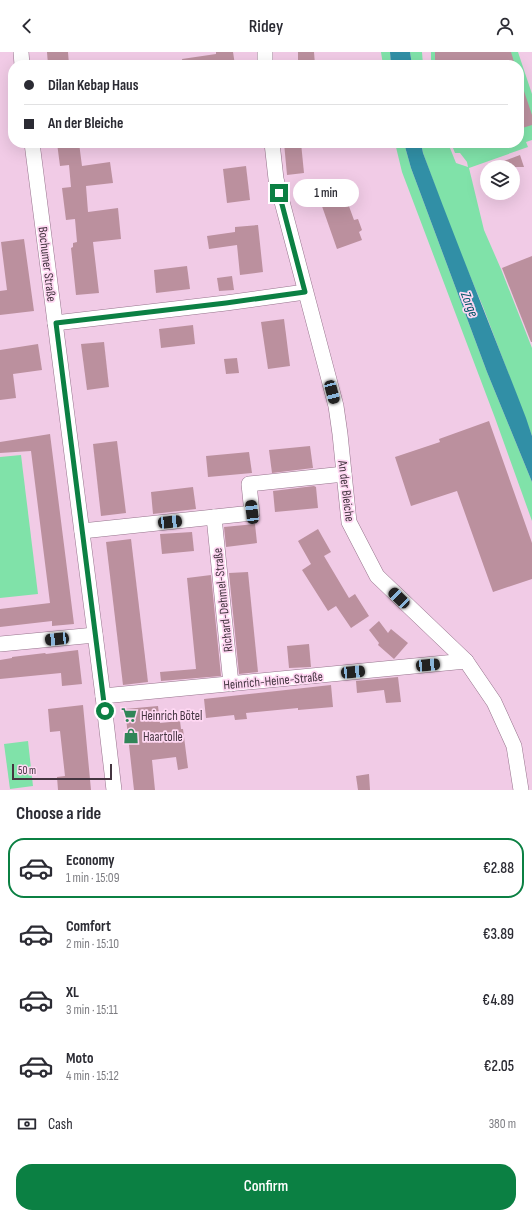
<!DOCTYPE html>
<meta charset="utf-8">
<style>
:root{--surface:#fff;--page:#f2f2f3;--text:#2b2b33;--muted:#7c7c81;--line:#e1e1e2;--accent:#0b8043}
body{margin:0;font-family:"Sofia Sans Condensed",sans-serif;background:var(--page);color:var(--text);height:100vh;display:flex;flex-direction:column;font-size:15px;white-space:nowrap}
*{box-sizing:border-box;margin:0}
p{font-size:13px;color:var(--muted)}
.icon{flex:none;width:22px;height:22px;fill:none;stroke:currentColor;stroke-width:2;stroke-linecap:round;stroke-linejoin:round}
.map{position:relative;height:738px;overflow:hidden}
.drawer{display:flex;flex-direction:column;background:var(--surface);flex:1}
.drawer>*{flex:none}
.banner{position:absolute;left:8px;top:8px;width:516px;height:88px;border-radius:16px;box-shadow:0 4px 16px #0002;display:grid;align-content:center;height:88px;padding:0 16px;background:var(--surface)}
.controls{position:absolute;left:480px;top:108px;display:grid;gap:8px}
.controls a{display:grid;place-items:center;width:40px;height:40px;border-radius:50%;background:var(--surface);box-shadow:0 4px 16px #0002;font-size:20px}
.scale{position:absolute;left:12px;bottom:10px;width:100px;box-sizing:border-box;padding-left:4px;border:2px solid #443540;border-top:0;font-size:11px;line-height:14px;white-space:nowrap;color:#443540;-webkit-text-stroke:3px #ffd8f3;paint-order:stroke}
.end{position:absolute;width:18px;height:18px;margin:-9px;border:5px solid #0b8043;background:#fff;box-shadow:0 0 0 2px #fff}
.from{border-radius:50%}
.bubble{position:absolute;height:28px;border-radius:14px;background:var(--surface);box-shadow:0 4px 16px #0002;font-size:13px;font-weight:600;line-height:28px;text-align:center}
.car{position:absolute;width:12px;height:24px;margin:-12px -6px;border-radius:5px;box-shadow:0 0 3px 1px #0007;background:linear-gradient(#222 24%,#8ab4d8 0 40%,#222 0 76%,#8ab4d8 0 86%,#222 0)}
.banner b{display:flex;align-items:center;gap:14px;height:38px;font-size:15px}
.banner b+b{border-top:1px solid var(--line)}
.banner i{width:10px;height:10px;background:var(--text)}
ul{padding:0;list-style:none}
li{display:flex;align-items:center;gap:12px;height:60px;margin:0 8px 6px;padding:0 8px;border:2px solid transparent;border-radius:16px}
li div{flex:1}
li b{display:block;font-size:15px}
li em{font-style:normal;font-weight:600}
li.on{border-color:var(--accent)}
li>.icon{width:36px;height:36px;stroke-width:1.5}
h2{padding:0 16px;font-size:18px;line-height:48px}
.pay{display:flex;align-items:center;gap:10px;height:44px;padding:0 16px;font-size:15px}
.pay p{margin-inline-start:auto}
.action{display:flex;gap:8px;margin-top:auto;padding:8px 16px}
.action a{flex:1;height:46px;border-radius:16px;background:var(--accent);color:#fff;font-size:16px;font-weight:600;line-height:46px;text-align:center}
header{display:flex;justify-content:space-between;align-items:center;height:52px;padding:0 16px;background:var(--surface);font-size:18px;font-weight:600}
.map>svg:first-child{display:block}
.green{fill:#80e2a9}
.water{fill:#318fa6}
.building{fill:#bb909e}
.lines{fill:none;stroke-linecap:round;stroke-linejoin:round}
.minor-casing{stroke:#96738c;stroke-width:16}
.minor{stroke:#fff;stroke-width:15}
.route{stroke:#0b8043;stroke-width:5}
.labels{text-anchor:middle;stroke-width:3.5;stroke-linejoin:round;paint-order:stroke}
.street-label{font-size:13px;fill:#443540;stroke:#ffd8f3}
.poi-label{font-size:13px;fill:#443540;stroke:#ffd8f3;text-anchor:start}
.water-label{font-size:14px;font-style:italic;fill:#025566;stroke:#ffd8f3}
</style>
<header><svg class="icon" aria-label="back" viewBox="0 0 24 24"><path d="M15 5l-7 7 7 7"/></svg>Ridey<svg class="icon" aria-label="person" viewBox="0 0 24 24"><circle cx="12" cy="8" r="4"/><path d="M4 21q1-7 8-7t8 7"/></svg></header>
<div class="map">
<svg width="532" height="738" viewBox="0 0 532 738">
<rect width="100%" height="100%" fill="#f1cbe6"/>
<g class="green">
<polygon points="381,0 390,0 391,13 383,13"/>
<polygon points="410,0 422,0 423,13 412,13"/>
<polygon points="431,0 518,0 532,42 532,88 526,90 528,95 469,116 484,178 501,217 532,296 532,384 483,255 452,181 423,101 421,91 448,91 456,111 468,115 467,110 460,101 455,101 451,91 519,91 519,13 431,13"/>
<polygon points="395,91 404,91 411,116 487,320 532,430 532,469 495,366 402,120"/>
<polygon points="21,403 38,542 0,546 0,405"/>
<polygon points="28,689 33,734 10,737 4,692"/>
</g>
<g class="water">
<polygon points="390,0 410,0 412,13 391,13"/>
<path d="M404,91H421L423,101C456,190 492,278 526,366L532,384V430L487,320L411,116Z"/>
</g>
<g class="building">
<polygon points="47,0 68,0 69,13 48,13"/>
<polygon points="216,0 233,0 235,13 183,13 182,7 216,2"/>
<polygon points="298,0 314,0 315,13 298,13"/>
<polygon points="435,0 511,0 515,13 435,13"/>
<polygon points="519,30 521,30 532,63 532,73 519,77"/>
<polygon points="57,91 79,91 82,114 110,110 113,131 86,134 88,160 118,156 121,187 93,190 99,241 76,243 71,196 73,195 73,191 77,190 75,167 66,168 62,136 71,135 69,113 60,114"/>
<polygon points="284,91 301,91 304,121 287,123"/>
<polygon points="520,103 524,115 491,115 491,114"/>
<polygon points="246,114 250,148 227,151 223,117"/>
<polygon points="351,129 356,143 346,146 354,168 358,167 362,178 359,180 362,188 337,197 317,140"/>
<polygon points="258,173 263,220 240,223 237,193 209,197 207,184 235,180 235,175"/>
<polygon points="24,187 34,259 0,263 0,239 7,238 1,190"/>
<polygon points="532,204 532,290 531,290 502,216"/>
<polygon points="187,214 190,237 156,241 154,218"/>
<polygon points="232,224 234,238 219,239 217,226"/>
<polygon points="284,267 290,314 268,317 261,270"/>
<polygon points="193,273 195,292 161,296 159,277"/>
<polygon points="104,290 109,335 87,338 81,292"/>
<polygon points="38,292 42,318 13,322 16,346 0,348 0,298"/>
<polygon points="237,306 239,321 226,322 224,307"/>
<polygon points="489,369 532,491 532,527 493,540 457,439 411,454 395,405 440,390 439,387"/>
<polygon points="50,382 74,572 52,574 52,569 0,575 0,557 50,551 31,399 0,401 0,390"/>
<polygon points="117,389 126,461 101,464 93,392"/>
<polygon points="310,394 313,416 272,421 269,398"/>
<polygon points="249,400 252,421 208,425 206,404"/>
<polygon points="314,434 316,435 318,456 275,460 273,439"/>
<polygon points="193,435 196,457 153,462 151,440"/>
<polygon points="255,472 257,491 226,495 224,475"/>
<polygon points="318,477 331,500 324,504 349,546 355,542 369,564 351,576 336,554 328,559 302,518 311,512 298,489"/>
<polygon points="192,480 194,499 162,502 160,482"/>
<polygon points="131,487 148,630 123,633 106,490"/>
<polygon points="248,520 258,620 239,622 229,521"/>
<polygon points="211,523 221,624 161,629 160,620 196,617 187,526"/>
<polygon points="379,569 388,581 391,577 408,591 394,607 378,593 379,591 369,578"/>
<polygon points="309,592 311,615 289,616 287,594"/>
<polygon points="78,598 82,632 62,634 61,621 0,627 0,608 12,606 12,605 45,601 46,602"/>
<polygon points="398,625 401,650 386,651 384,638 357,641 356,629"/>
<polygon points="331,633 333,655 298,658 298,656 246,661 247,667 235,668 234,663 206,666 204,647"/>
<polygon points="83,653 91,738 58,738 57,725 65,724 60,679 50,680 48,657"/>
<polygon points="158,654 160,671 180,669 181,677 183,677 188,716 178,718 176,705 152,708 155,738 134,738 125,657"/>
<polygon points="369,722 370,738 358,738 356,724"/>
</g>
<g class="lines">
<defs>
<g id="minor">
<polyline points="21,0 22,13"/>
<polyline points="265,0 265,13"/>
<polyline points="32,91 103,644 114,738"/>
<polyline points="272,91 276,127 336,354 340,382 349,470 377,524 466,609 494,650 514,694 521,738"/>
<polyline points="55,271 226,251 305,240"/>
<polyline points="214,465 231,632"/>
<polyline points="82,479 252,461 249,432 344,422"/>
<polyline points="0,592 95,583"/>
<polyline points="103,644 466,609"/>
</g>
</defs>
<use href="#minor" class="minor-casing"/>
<use href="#minor" class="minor"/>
</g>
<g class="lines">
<polyline class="route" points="105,659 56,271 226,251 305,240 279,141"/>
</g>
<defs>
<symbol id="supermarket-bare" viewBox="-9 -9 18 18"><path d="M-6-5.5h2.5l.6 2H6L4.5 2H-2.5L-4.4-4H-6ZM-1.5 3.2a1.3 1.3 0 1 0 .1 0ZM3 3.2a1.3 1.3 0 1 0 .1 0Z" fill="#308558" stroke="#ffd8f3" stroke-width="2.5" paint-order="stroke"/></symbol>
<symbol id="shop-bare" viewBox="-9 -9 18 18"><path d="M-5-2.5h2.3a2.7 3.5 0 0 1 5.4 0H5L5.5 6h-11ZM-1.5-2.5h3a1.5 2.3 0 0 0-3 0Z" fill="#308558" stroke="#ffd8f3" stroke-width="2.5" paint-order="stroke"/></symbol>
</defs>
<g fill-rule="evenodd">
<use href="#supermarket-bare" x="118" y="652" width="22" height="22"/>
<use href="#shop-bare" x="120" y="673" width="22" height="22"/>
</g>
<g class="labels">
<g class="street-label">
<text transform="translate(48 212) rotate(83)" y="5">Bochumer Straße</text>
<text transform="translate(347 439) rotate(83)" y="5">An der Bleiche</text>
<text transform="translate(222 548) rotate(-96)" y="5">Richard-Dehmel-Straße</text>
<text transform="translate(273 628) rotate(-5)" y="5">Heinrich-Heine-Straße</text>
</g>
<g class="poi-label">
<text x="141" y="668">Heinrich Bötel</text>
<text x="143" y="689">Haartolle</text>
</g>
<g class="water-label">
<text transform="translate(470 252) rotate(69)" y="5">Zorge</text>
</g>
</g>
</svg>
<div class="controls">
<a><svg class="icon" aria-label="layers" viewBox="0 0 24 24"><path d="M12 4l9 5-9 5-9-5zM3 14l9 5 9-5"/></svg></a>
</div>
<div class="scale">50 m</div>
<i class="end from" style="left:105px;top:659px"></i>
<i class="end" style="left:279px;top:141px"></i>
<div class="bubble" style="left:293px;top:127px;width:66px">1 min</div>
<i class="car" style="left:332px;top:340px;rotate:165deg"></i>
<i class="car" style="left:252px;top:460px;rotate:353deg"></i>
<i class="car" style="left:170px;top:470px;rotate:84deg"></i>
<i class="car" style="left:399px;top:546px;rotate:314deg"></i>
<i class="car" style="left:57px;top:587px;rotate:264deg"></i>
<i class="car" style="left:428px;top:613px;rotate:85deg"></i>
<i class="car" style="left:353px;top:620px;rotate:85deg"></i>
<div class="banner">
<b><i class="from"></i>Dilan Kebap Haus</b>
<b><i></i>An der Bleiche</b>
</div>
</div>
<section class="drawer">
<h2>Choose a ride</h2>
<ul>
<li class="on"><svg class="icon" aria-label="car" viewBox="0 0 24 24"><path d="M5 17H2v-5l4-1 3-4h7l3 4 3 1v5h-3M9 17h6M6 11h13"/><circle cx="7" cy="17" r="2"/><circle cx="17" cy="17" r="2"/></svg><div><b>Economy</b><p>1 min · 15:09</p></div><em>€2.88</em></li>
<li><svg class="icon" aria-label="car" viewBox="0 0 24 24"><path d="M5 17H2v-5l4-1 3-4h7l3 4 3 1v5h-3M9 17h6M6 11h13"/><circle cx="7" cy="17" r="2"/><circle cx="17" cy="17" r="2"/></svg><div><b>Comfort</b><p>2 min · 15:10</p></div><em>€3.89</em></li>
<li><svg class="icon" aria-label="car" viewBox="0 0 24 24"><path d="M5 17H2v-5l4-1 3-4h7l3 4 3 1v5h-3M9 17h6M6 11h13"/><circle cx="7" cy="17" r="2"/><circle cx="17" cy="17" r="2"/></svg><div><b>XL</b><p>3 min · 15:11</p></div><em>€4.89</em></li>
<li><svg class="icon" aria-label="car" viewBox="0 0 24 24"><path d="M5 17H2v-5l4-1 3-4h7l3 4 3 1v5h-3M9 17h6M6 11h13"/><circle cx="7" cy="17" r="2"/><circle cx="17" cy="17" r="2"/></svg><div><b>Moto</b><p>4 min · 15:12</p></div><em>€2.05</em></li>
</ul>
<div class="pay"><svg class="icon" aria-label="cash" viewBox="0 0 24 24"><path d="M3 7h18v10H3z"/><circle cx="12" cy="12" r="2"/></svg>Cash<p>380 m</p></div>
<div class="action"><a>Confirm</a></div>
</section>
